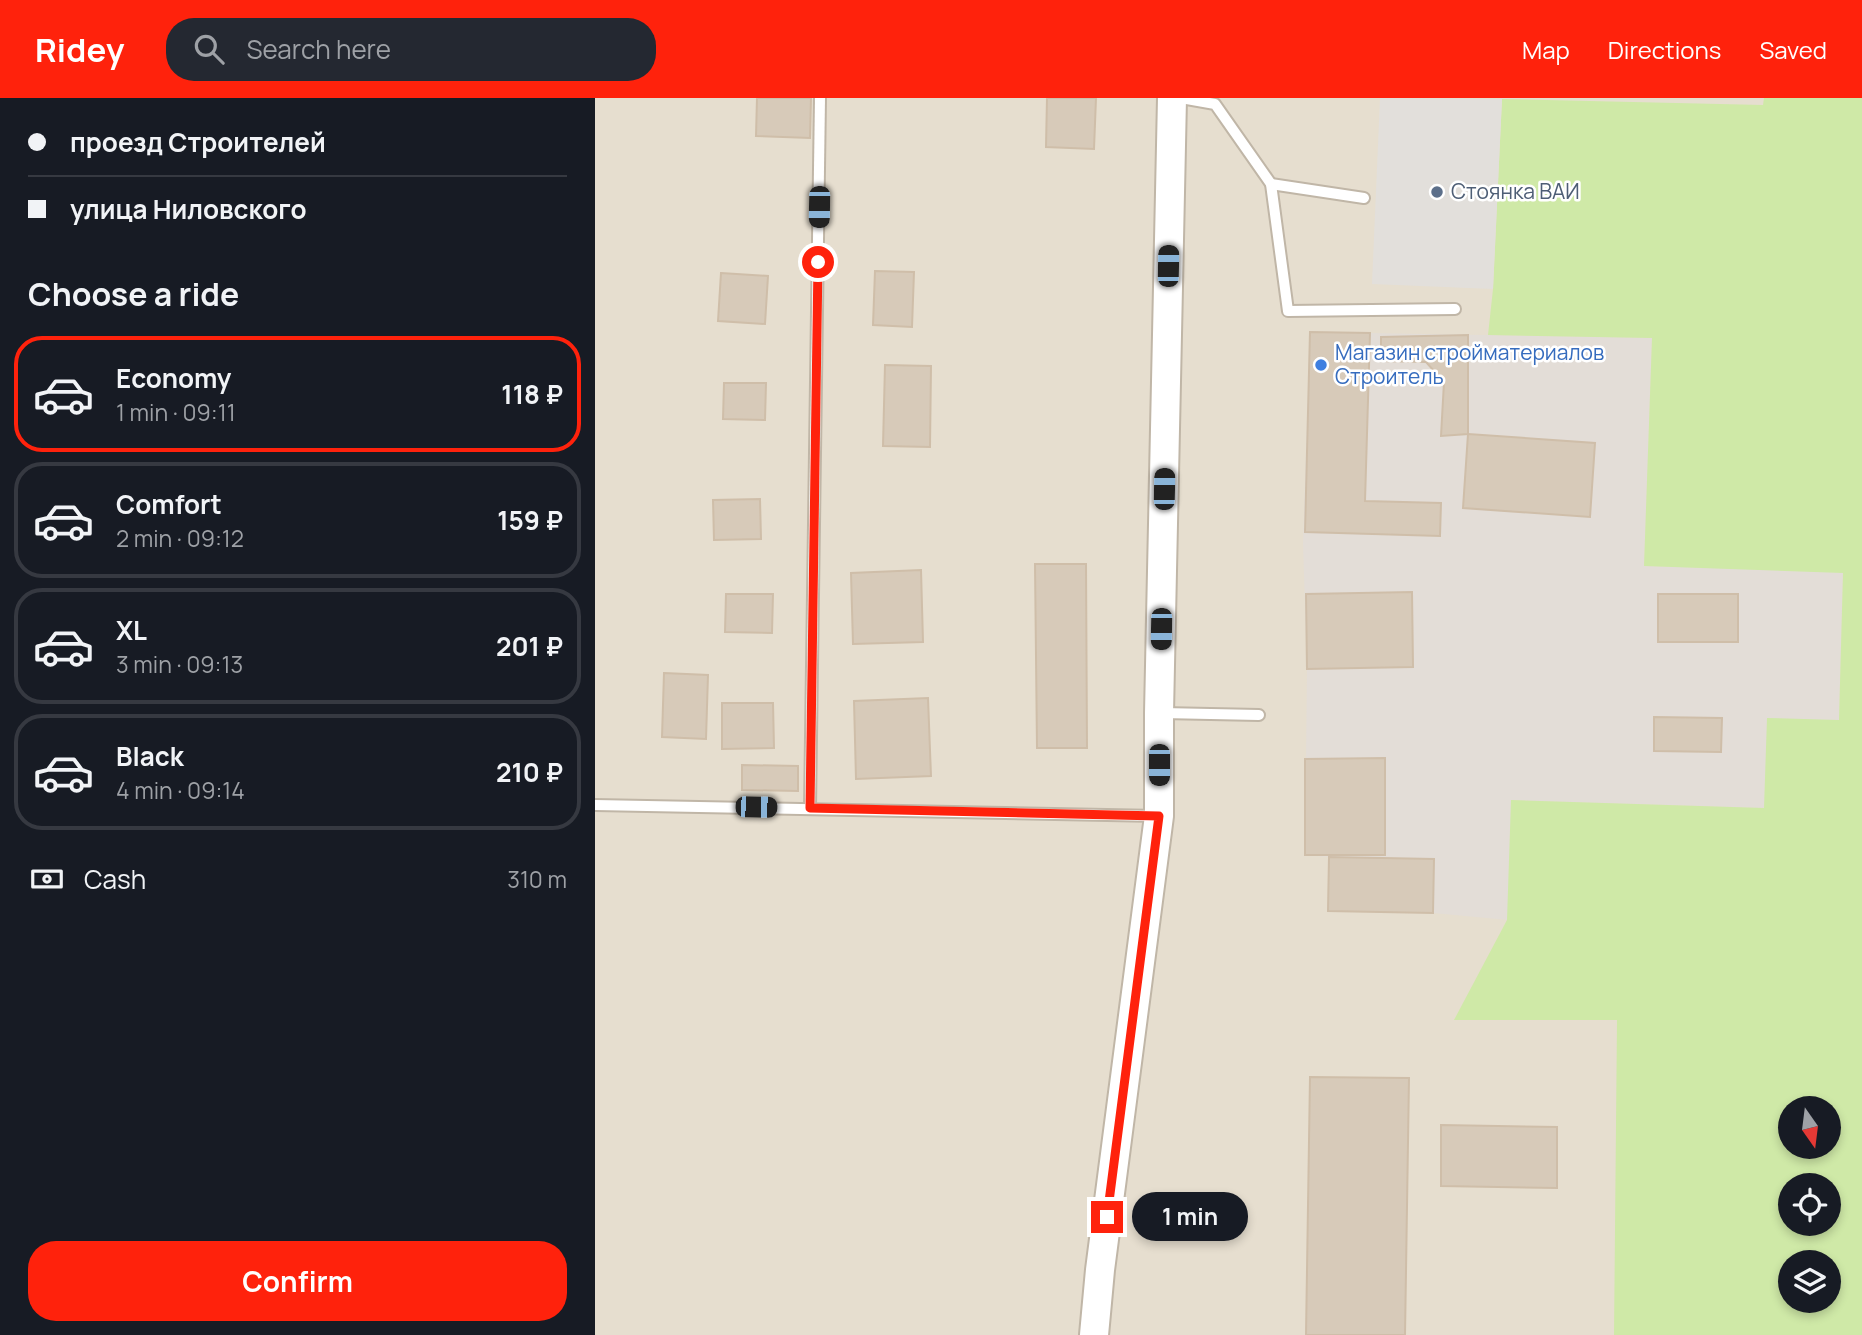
<!DOCTYPE html>
<meta charset="utf-8">
<style>
:root{--surface:#171b24;--page:#242831;--text:#f1f3f6;--muted:#9ea1a6;--line:#363941;--accent:#ff220c}
body{margin:0;font-family:Manrope,sans-serif;background:var(--page);color:var(--text);height:100vh;display:flex;flex-direction:column;font-size:26px;white-space:nowrap}
*{box-sizing:border-box;margin:0}
p{font-size:23px;color:var(--muted)}
.icon{flex:none;width:38px;height:38px;fill:none;stroke:currentColor;stroke-width:2;stroke-linecap:round;stroke-linejoin:round}
.map{position:relative;flex:1;overflow:hidden}
.details{display:flex;flex-direction:column;background:var(--surface);width:595px}
.details>*{flex:none}
.banner{display:grid;align-content:center;height:154px;padding:0 28px;background:var(--surface)}
.needle{width:46px;rotate:166deg}
.buttons{position:absolute;left:1183px;top:998px;display:grid;gap:14px}
.buttons a{display:grid;place-items:center;width:63px;height:63px;border-radius:50%;background:var(--surface);box-shadow:0 4px 10px #0003;font-size:35px}
.end{position:absolute;width:32px;height:32px;margin:-16px;border:9px solid #ff220c;background:#fff;box-shadow:0 0 0 4px #fff}
.from{border-radius:50%}
.bubble{position:absolute;height:49px;border-radius:24px;background:var(--surface);box-shadow:0 4px 10px #0003;font-size:23px;font-weight:700;line-height:49px;text-align:center}
.car{position:absolute;width:21px;height:42px;margin:-21px -10px;border-radius:9px;box-shadow:0 0 5px 2px #0007;background:linear-gradient(#222 24%,#8ab4d8 0 40%,#222 0 76%,#8ab4d8 0 86%,#222 0)}
.banner b{display:flex;align-items:center;gap:24px;height:66px;font-size:26px}
.banner b+b{border-top:2px solid var(--line)}
.banner i{width:18px;height:18px;background:var(--text)}
ul{padding:0;list-style:none}
li{display:flex;align-items:center;gap:21px;height:116px;margin:0 14px 10px;padding:0 14px;border:4px solid var(--line);border-radius:28px}
li div{flex:1}
li b{display:block;font-size:26px}
li em{font-style:normal;font-weight:700}
li.current{border-color:var(--accent)}
li>.icon{width:63px;height:63px;stroke-width:1.5}
h2{padding:0 28px;font-size:32px;line-height:84px}
.pay{display:flex;align-items:center;gap:18px;height:77px;padding:0 28px;font-size:26px}
.pay p{margin-inline-start:auto}
.button{display:flex;gap:14px;margin-top:auto;padding:14px 28px}
.button a{flex:1;height:80px;border-radius:28px;background:var(--accent);color:#fff;font-size:28px;font-weight:700;line-height:80px;text-align:center}
header{display:flex;align-items:center;gap:42px;box-sizing:border-box;height:98px;padding:0 35px;background:var(--accent);color:#fff}
header strong{font-size:33px}
nav{display:flex;gap:38px;margin-inline-start:auto;font-size:24px}
.search{width:490px;height:63px;background:var(--page);display:flex;align-items:center;gap:18px;box-sizing:border-box;padding:0 24px;border-radius:28px;color:var(--muted);font-size:26px}
main{display:flex;flex:1;min-height:0}
.map>svg:first-child{display:block}
.residential{fill:#e6decf;fill-rule:evenodd}
.industrial{fill:#e3ddd7}
.green{fill:#cfe9a7;fill-rule:evenodd}
.parking{fill:#e2dfdb}
.building{fill:#d7cab9;stroke:#cfbea9;stroke-width:2}
.lines{fill:none;stroke-linecap:round;stroke-linejoin:round}
.service-casing{stroke:#c0b6a7;stroke-width:14}
.tertiary-casing{stroke:#c0b6a7;stroke-width:32}
.service{stroke:#fff;stroke-width:10}
.tertiary{stroke:#fff;stroke-width:28}
.route{stroke:#ff220c;stroke-width:9}
.service-dot{fill:#5c6f8a;stroke:#fff;stroke-width:2.5}
.shop-dot{fill:#3f7fe0;stroke:#fff;stroke-width:2.5}
.labels{text-anchor:middle;stroke-width:5;stroke-linejoin:round;paint-order:stroke}
.service-label{font-size:21px;fill:#4e5e75;stroke:#fff;text-anchor:start}
.shop-label{font-size:21px;fill:#366cbe;stroke:#fff;text-anchor:start}
</style>
<header>
<strong>Ridey</strong>
<div class="search"><svg class="icon" aria-label="search" viewBox="0 0 24 24"><circle cx="10" cy="10" r="6"/><path d="M15 15l6 6"/></svg>Search here</div>
<nav><a>Map</a><a>Directions</a><a>Saved</a></nav>
</header>
<main>
<section class="details">
<div class="banner">
<b><i class="from"></i>проезд Строителей</b>
<b><i></i>улица Ниловского</b>
</div>
<h2>Choose a ride</h2>
<ul>
<li class="current"><svg class="icon" aria-label="car" viewBox="0 0 24 24"><path d="M5 17H2v-5l4-1 3-4h7l3 4 3 1v5h-3M9 17h6M6 11h13"/><circle cx="7" cy="17" r="2"/><circle cx="17" cy="17" r="2"/></svg><div><b>Economy</b><p>1 min · 09:11</p></div><em>118 ₽</em></li>
<li><svg class="icon" aria-label="car" viewBox="0 0 24 24"><path d="M5 17H2v-5l4-1 3-4h7l3 4 3 1v5h-3M9 17h6M6 11h13"/><circle cx="7" cy="17" r="2"/><circle cx="17" cy="17" r="2"/></svg><div><b>Comfort</b><p>2 min · 09:12</p></div><em>159 ₽</em></li>
<li><svg class="icon" aria-label="car" viewBox="0 0 24 24"><path d="M5 17H2v-5l4-1 3-4h7l3 4 3 1v5h-3M9 17h6M6 11h13"/><circle cx="7" cy="17" r="2"/><circle cx="17" cy="17" r="2"/></svg><div><b>XL</b><p>3 min · 09:13</p></div><em>201 ₽</em></li>
<li><svg class="icon" aria-label="car" viewBox="0 0 24 24"><path d="M5 17H2v-5l4-1 3-4h7l3 4 3 1v5h-3M9 17h6M6 11h13"/><circle cx="7" cy="17" r="2"/><circle cx="17" cy="17" r="2"/></svg><div><b>Black</b><p>4 min · 09:14</p></div><em>210 ₽</em></li>
</ul>
<div class="pay"><svg class="icon" aria-label="cash" viewBox="0 0 24 24"><path d="M3 7h18v10H3z"/><circle cx="12" cy="12" r="2"/></svg>Cash<p>310 m</p></div>
<div class="button"><a>Confirm</a></div>
</section>
<div class="map">
<svg width="1267" height="1237" viewBox="0 0 1267 1237">
<rect width="100%" height="100%" fill="#f2ece2"/>
<path class="residential" d="M0,0H1267V1237H0ZM1195,1010H1234V1048H1195ZM1195,1087H1234V1125H1195ZM1195,1164H1234V1202H1195Z"/>
<polygon class="industrial" points="715,234 1057,240 1049,468 1248,474 1244,622 1169,710 917,702 913,822 838,815 733,813 734,759 710,757 712,571 708,446"/>
<path class="green" d="M1169,0H1267V1237H1019L1022,922H859L912,822L916,702L1169,710L1172,620L1244,622L1248,475L1049,468L1057,240L893,237L898,191L907,1L1168,7ZM1195,1010H1234V1048H1195ZM1195,1087H1234V1125H1195ZM1195,1164H1234V1202H1195Z"/>
<polygon class="parking" points="785,0 907,1 898,191 777,186"/>
<g class="building">
<polygon points="162,0 216,0 215,40 161,38"/>
<polygon points="452,0 501,0 499,51 451,49"/>
<polygon points="280,173 319,174 317,229 278,227"/>
<polygon points="126,175 173,178 170,226 123,223"/>
<polygon points="715,234 775,235 770,403 846,405 845,438 710,434"/>
<polygon points="873,237 873,336 846,338 849,284 831,264 786,263 786,239"/>
<polygon points="290,267 336,268 335,349 288,348"/>
<polygon points="129,285 171,285 170,322 128,321"/>
<polygon points="873,336 1000,345 995,419 868,410"/>
<polygon points="165,401 166,441 119,442 118,402"/>
<polygon points="440,466 491,466 492,650 442,650"/>
<polygon points="326,472 328,544 258,546 256,475"/>
<polygon points="817,494 818,569 712,571 711,496"/>
<polygon points="131,496 178,496 177,535 130,534"/>
<rect x="1063" y="496" width="80" height="48"/>
<polygon points="69,575 113,577 111,641 67,639"/>
<polygon points="333,600 336,678 261,681 259,603"/>
<polygon points="127,605 178,605 179,650 127,651"/>
<polygon points="1059,619 1127,620 1126,654 1059,653"/>
<polygon points="790,660 790,757 710,757 710,661"/>
<polygon points="147,667 203,668 203,693 147,692"/>
<polygon points="734,759 839,761 838,815 733,813"/>
<polygon points="715,979 814,980 810,1237 711,1237"/>
<polygon points="846,1027 962,1029 962,1090 846,1088"/>
</g>
<g class="lines">
<defs>
<g id="service">
<polyline points="586,0 620,6 676,86 693,213 860,211"/>
<polyline points="676,86 769,100"/>
<polyline points="567,615 664,617"/>
<polyline points="0,707 564,718"/>
<polyline points="215,710 225,0"/>
</g>
<polyline id="tertiary" points="499,1237 505,1172 564,718 564,615 577,0"/>
</defs>
<use href="#service" class="service-casing"/>
<use href="#tertiary" class="tertiary-casing"/>
<use href="#service" class="service"/>
<use href="#tertiary" class="tertiary"/>
</g>
<g class="lines">
<polyline class="route" points="223,164 215,710 564,718 512,1119"/>
</g>
<circle class="service-dot" cx="842" cy="94" r="7"/>
<circle class="shop-dot" cx="726" cy="267" r="7"/>
<g class="labels">
<g class="service-label">
<text x="856" y="101">Стоянка ВАИ</text>
</g>
<g class="shop-label">
<text x="740" y="262">Магазин стройматериалов<tspan x="740" dy="24">Строитель</tspan></text>
</g>
</g>
</svg>
<div class="buttons">
<a><svg class="needle" viewBox="-14 -14 28 28"><path d="M0-13l5 13h-10z" fill="#e53935"/><path d="M0 13l5-13h-10z" fill="#9ea1a6"/></svg></a>
<a><svg class="icon" aria-label="locate" viewBox="0 0 24 24"><circle cx="12" cy="12" r="6"/><path d="M12 2v4M12 18v4M2 12h4M18 12h4"/></svg></a>
<a><svg class="icon" aria-label="layers" viewBox="0 0 24 24"><path d="M12 4l9 5-9 5-9-5zM3 14l9 5 9-5"/></svg></a>
</div>
<i class="end from" style="left:223px;top:164px"></i>
<i class="end" style="left:512px;top:1119px"></i>
<div class="bubble" style="left:537px;top:1094px;width:116px">1 min</div>
<i class="car" style="left:224px;top:109px;rotate:181deg"></i>
<i class="car" style="left:573px;top:168px;rotate:1deg"></i>
<i class="car" style="left:569px;top:391px;rotate:1deg"></i>
<i class="car" style="left:566px;top:531px;rotate:181deg"></i>
<i class="car" style="left:564px;top:667px;rotate:180deg"></i>
<i class="car" style="left:161px;top:709px;rotate:91deg"></i>
</div>
</main>
